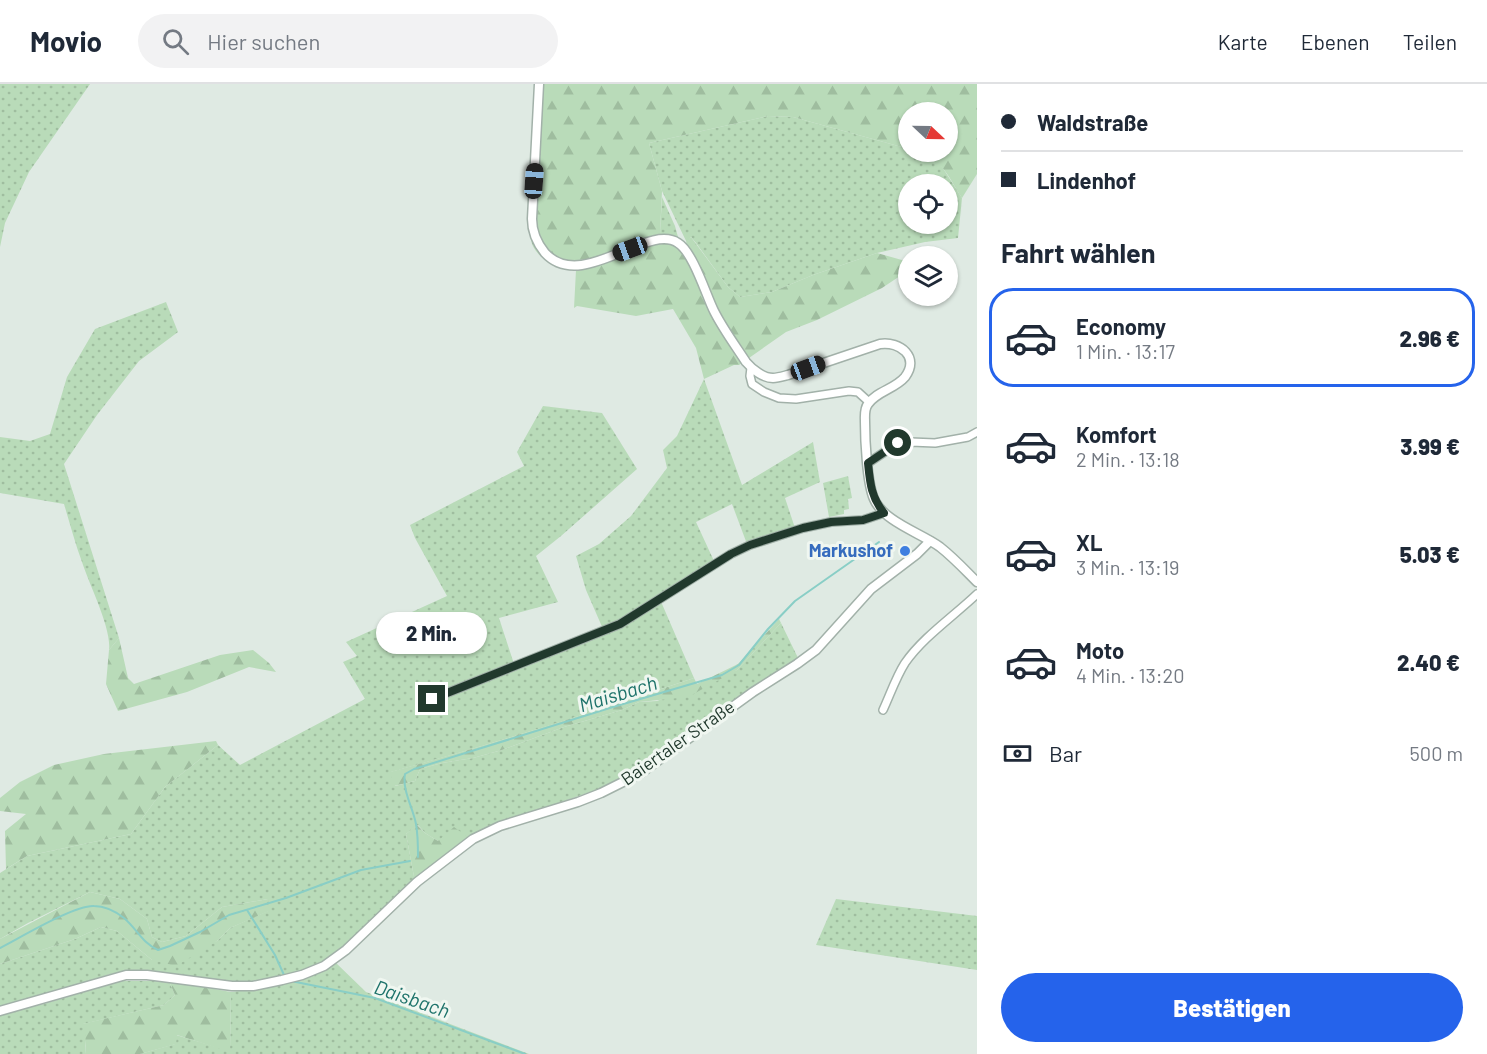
<!DOCTYPE html>
<html lang="de">
<meta charset="utf-8">
<style>
:root{--surface:#fff;--page:#f2f2f3;--text:#1f2937;--muted:#747a83;--line:#e0e1e3;--accent:#2563eb}
body{margin:0;font-family:Barlow,sans-serif;background:var(--page);color:var(--text);height:100vh;display:flex;flex-direction:column;font-size:22px;white-space:nowrap}
*{box-sizing:border-box;margin:0}
p{font-size:20px;color:var(--muted)}
.icon{flex:none;width:33px;height:33px;fill:none;stroke:currentColor;stroke-width:2;stroke-linecap:round;stroke-linejoin:round}
.map{position:relative;flex:1;overflow:hidden}
.drawer{display:flex;flex-direction:column;background:var(--surface);width:510px}
.drawer>*{flex:none}
.hud{display:grid;align-content:center;height:132px;padding:0 24px;background:var(--surface)}
.needle{width:39px;rotate:112deg}
.tools{position:absolute;left:898px;top:18px;display:grid;gap:12px}
.tools a{display:grid;place-items:center;width:60px;height:60px;border-radius:50%;background:var(--surface);box-shadow:0 2px 4px #0004;font-size:30px}
.end{position:absolute;width:27px;height:27px;margin:-14px;border:8px solid #21392d;background:#fff;box-shadow:0 0 0 3px #fff}
.from{border-radius:50%}
.bubble{position:absolute;height:42px;border-radius:21px;background:var(--surface);box-shadow:0 2px 4px #0004;font-size:20px;font-weight:800;line-height:42px;text-align:center}
.car{position:absolute;width:18px;height:36px;margin:-18px -9px;border-radius:8px;box-shadow:0 0 4px 2px #0007;background:linear-gradient(#222 24%,#8ab4d8 0 40%,#222 0 76%,#8ab4d8 0 86%,#222 0)}
.hud b{display:flex;align-items:center;gap:21px;height:57px;font-size:22px}
.hud b+b{border-top:2px solid var(--line)}
.hud i{width:15px;height:15px;background:var(--text)}
ul{padding:0;list-style:none}
li{display:flex;align-items:center;gap:18px;height:99px;margin:0 12px 9px;padding:0 12px;border:3px solid transparent;border-radius:24px}
li div{flex:1}
li b{display:block;font-size:22px}
li em{font-style:normal;font-weight:800}
li.active{border-color:var(--accent)}
li>.icon{width:54px;height:54px;stroke-width:1.5}
h2{padding:0 24px;font-size:27px;line-height:72px}
.pay{display:flex;align-items:center;gap:15px;height:66px;padding:0 24px;font-size:22px}
.pay p{margin-inline-start:auto}
.cta{display:flex;gap:12px;margin-top:auto;padding:12px 24px}
.cta a{flex:1;height:69px;border-radius:36px;background:var(--accent);color:#fff;font-size:24px;font-weight:800;line-height:69px;text-align:center}
header{display:flex;align-items:center;gap:36px;box-sizing:border-box;height:84px;padding:0 30px;background:var(--surface);border-bottom:2px solid var(--line)}
header strong{font-size:28px}
nav{display:flex;gap:33px;margin-inline-start:auto;font-size:21px}
.search{width:420px;height:54px;background:var(--page);display:flex;align-items:center;gap:15px;box-sizing:border-box;padding:0 21px;border-radius:33px;color:var(--muted);font-size:22px}
main{display:flex;flex:1;min-height:0}
.map>svg:first-child{display:block}
.grass{fill:url(#grass-dots);fill-rule:evenodd}
.forest{fill:url(#forest-firs)}
.lines{fill:none;stroke-linecap:round;stroke-linejoin:round}
.stream{stroke:#89cec6;stroke-width:2}
.minor-casing{stroke:#a2b1a9;stroke-width:10}
.tertiary-casing{stroke:#a2b1a9;stroke-width:11}
.minor{stroke:#fff;stroke-width:7}
.tertiary{stroke:#fff;stroke-width:8}
.route{stroke:#21392d;stroke-width:8}
.shop-dot{fill:#3f7fe0;stroke:#f0f7f1;stroke-width:2}
.labels{text-anchor:middle;stroke-width:6;stroke-linejoin:round;paint-order:stroke}
.shop-label{font-size:18px;font-weight:bold;fill:#366cbe;stroke:#f0f7f1;text-anchor:end}
.street-label{font-size:18px;fill:#21392d;stroke:#f0f7f1}
.water-label{font-size:20px;font-style:italic;fill:#1e736b;stroke:#f0f7f1}
</style>
<header>
<strong>Movio</strong>
<div class="search"><svg class="icon" aria-label="search" viewBox="0 0 24 24"><circle cx="10" cy="10" r="6"/><path d="M15 15l6 6"/></svg>Hier suchen</div>
<nav><a>Karte</a><a>Ebenen</a><a>Teilen</a></nav>
</header>
<main>
<div class="map">
<svg width="977" height="970" viewBox="0 0 977 970">
<defs>
<pattern id="grass-dots" width="8" height="8" patternUnits="userSpaceOnUse" patternTransform="scale(1.5)"><rect width="8" height="8" fill="#b9dbb9"/><path d="M2 2h.1M6 6h.1" fill="none" stroke="#9fbd9f" stroke-width="1.8" stroke-linecap="round"/></pattern>
<pattern id="forest-firs" width="22" height="20" patternUnits="userSpaceOnUse" patternTransform="scale(1.5)"><rect width="22" height="20" fill="#b9dbb9"/><path d="M5 1l3.5 6h-7zM16 11l3.5 6h-7z" fill="#9fbd9f"/></pattern>
</defs>
<rect width="100%" height="100%" fill="#dfeae3"/>
<g class="grass">
<polygon points="0,0 90,0 29,88 5,139 0,163"/>
<path d="M768,32L793,33L909,65V68H919L928,70L939,78L962,114L958,154L925,158L877,169L813,191L772,208L740,213L728,203L696,159L691,153L687,159L662,107L649,59ZM909,100H948V140H909Z"/>
<polygon points="662,113 675,142 678,153 660,150"/>
<path d="M166,218L178,248L139,277L97,331L64,380L119,554L109,566C112,545 89,500 82,478C75,459 70,440 64,420L0,409V353L30,357L50,350L67,293L95,245Z"/>
<path d="M704,295L742,401L813,358L820,398L785,414L795,444L747,460L732,420L696,438L714,477L659,513L694,594C594,628 493,660 391,688L395,702L415,697L420,685L442,679L473,674L502,666L564,643L622,626L639,618L657,617L737,586L781,539L799,576L637,689L619,698L492,742L469,754L438,757L425,749L418,741L406,750L415,798L335,870L320,880L299,888L245,901L129,887L110,890L47,911L0,924V880L75,855L101,843L117,847L152,876L217,857L230,844L268,827V815L222,823L186,852L162,858L152,853L147,835L120,815L90,808L28,839L0,855V789L27,772L131,750L165,703L218,661L240,681L365,615L343,578L357,572L346,558L447,512L415,454L410,441L524,382L517,368L543,322L602,329L637,385L561,452L536,472L558,518L499,534L514,580L603,545L586,506L576,472L599,460L631,432L667,384L663,366L677,352Z"/>
<polygon points="848,392 852,414 848,415 849,425 844,426 844,430 829,433 823,399"/>
<polygon points="836,815 977,832 977,886 816,861"/>
<polygon points="335,878 366,908 529,970 140,970 175,960 176,951 230,967 231,908 273,902"/>
<polygon points="122,897 169,897 175,911 164,921 83,940 87,950 85,962 86,970 0,970 0,928 40,921"/>
</g>
<g class="forest">
<path d="M535,0H977V90L962,114C950,96 942,74 919,68H948V28H909V65L793,33L768,32L649,59L662,107L660,150L672,160L686,159L691,153L728,203L740,213L772,208L813,191L877,169L909,178V186L882,204L817,236L786,248L739,281H734L704,295L696,264L673,225L636,232L577,222L574,224L576,186C560,184 543,179 534,164C531,159 530,151 529,145Z"/>
<path d="M779,535L781,539L737,586L688,613L639,618L622,626L564,643L502,666L473,674L442,679L420,685L415,697L394,702L390,688C493,660 594,628 694,594L697,600L738,580Z"/>
<polygon points="119,554 128,594 134,600 220,571 253,566 269,579 276,588 249,583 187,608 118,627 106,600 109,566"/>
<polygon points="216,657 218,661 165,703 131,750 27,772 6,785 5,747 26,730 0,727 0,714 20,698 54,681 104,670"/>
<polygon points="417,741 425,749 438,757 454,743 469,754 415,798 406,750"/>
<polygon points="90,808 120,815 147,835 152,853 162,858 186,852 222,823 268,815 269,827 230,844 217,857 176,882 152,876 117,847 101,843 75,855 0,880 0,855"/>
<path d="M169,897L231,908L230,968L177,951L176,960L140,970H86C84,957 88,953 82,940L164,921L175,911Z"/>
</g>
<g class="lines">
<g class="stream">
<path d="M418,773C418,762 418,751 416,740C413,724 402,706 405,690L414,685L613,623L722,591L739,581L768,545L795,517L879,458"/>
<polyline points="247,826 275,871 284,891"/>
<path d="M0,864C20,854 74,821 94,822C106,822 115,827 124,834C137,845 142,859 158,866L170,862L200,848L229,831L286,814L361,786L410,777"/>
<polyline points="291,897 375,914 525,970"/>
</g>
<defs>
<g id="minor">
<polyline points="751,284 750,292 752,300 764,308 779,314 796,315 849,307 858,308 869,318"/>
<polyline points="868,379 898,359 911,358 935,359 968,353 977,348"/>
<polyline points="432,615 620,540 731,470 750,461 803,444 831,438 863,436 884,429"/>
<path d="M883,626C890,611 896,593 905,579C923,553 954,532 977,510"/>
</g>
<g id="tertiary">
<path d="M539,0L532,135C532,148 537,159 545,169C582,209 648,138 678,159C693,168 706,211 714,227C723,245 735,261 746,278C752,285 763,294 773,294C778,294 784,292 788,291L880,260C900,257 920,273 905,293C895,305 877,307 868,320C864,325 865,332 865,338C865,356 867,399 874,415C884,438 921,449 940,463C954,474 965,486 977,498"/>
<polyline points="0,927 126,891 147,891 232,902 253,902 282,896 302,891 324,882 346,866 417,798 473,755 500,742 578,718 601,709 641,689 753,608 797,580 816,566 871,505 917,470 930,457"/>
</g>
</defs>
<use href="#minor" class="minor-casing"/>
<use href="#tertiary" class="tertiary-casing"/>
<use href="#minor" class="minor"/>
<use href="#tertiary" class="tertiary"/>
</g>
<g class="lines">
<path class="route" d="M432,615L620,540L731,470L750,461L803,444L831,438L863,436L884,429C871,413 870,399 868,379L898,359"/>
</g>
<circle class="shop-dot" cx="905" cy="467" r="6"/>
<g class="labels">
<g class="shop-label">
<text x="893" y="473">Markushof</text>
</g>
<g class="street-label">
<text transform="translate(678 659) rotate(-35)" y="6">Baiertaler Straße</text>
</g>
<g class="water-label">
<text transform="translate(618 610) rotate(-17)" y="7">Maisbach</text>
<text transform="translate(412 915) rotate(19)" y="7">Daisbach</text>
</g>
</g>
</svg>
<div class="tools">
<a><svg class="needle" viewBox="-14 -14 28 28"><path d="M0-13l5 13h-10z" fill="#e53935"/><path d="M0 13l5-13h-10z" fill="#747a83"/></svg></a>
<a><svg class="icon" aria-label="locate" viewBox="0 0 24 24"><circle cx="12" cy="12" r="6"/><path d="M12 2v4M12 18v4M2 12h4M18 12h4"/></svg></a>
<a><svg class="icon" aria-label="layers" viewBox="0 0 24 24"><path d="M12 4l9 5-9 5-9-5zM3 14l9 5 9-5"/></svg></a>
</div>
<i class="end from" style="left:898px;top:359px"></i>
<i class="end" style="left:432px;top:615px"></i>
<div class="bubble" style="left:376px;top:528px;width:111px">2 Min.</div>
<i class="car" style="left:534px;top:97px;rotate:4deg"></i>
<i class="car" style="left:630px;top:165px;rotate:250deg"></i>
<i class="car" style="left:808px;top:284px;rotate:70deg"></i>
</div>
<section class="drawer">
<div class="hud">
<b><i class="from"></i>Waldstraße</b>
<b><i></i>Lindenhof</b>
</div>
<h2>Fahrt wählen</h2>
<ul>
<li class="active"><svg class="icon" aria-label="car" viewBox="0 0 24 24"><path d="M5 17H2v-5l4-1 3-4h7l3 4 3 1v5h-3M9 17h6M6 11h13"/><circle cx="7" cy="17" r="2"/><circle cx="17" cy="17" r="2"/></svg><div><b>Economy</b><p>1 Min. · 13:17</p></div><em>2.96 €</em></li>
<li><svg class="icon" aria-label="car" viewBox="0 0 24 24"><path d="M5 17H2v-5l4-1 3-4h7l3 4 3 1v5h-3M9 17h6M6 11h13"/><circle cx="7" cy="17" r="2"/><circle cx="17" cy="17" r="2"/></svg><div><b>Komfort</b><p>2 Min. · 13:18</p></div><em>3.99 €</em></li>
<li><svg class="icon" aria-label="car" viewBox="0 0 24 24"><path d="M5 17H2v-5l4-1 3-4h7l3 4 3 1v5h-3M9 17h6M6 11h13"/><circle cx="7" cy="17" r="2"/><circle cx="17" cy="17" r="2"/></svg><div><b>XL</b><p>3 Min. · 13:19</p></div><em>5.03 €</em></li>
<li><svg class="icon" aria-label="car" viewBox="0 0 24 24"><path d="M5 17H2v-5l4-1 3-4h7l3 4 3 1v5h-3M9 17h6M6 11h13"/><circle cx="7" cy="17" r="2"/><circle cx="17" cy="17" r="2"/></svg><div><b>Moto</b><p>4 Min. · 13:20</p></div><em>2.40 €</em></li>
</ul>
<div class="pay"><svg class="icon" aria-label="cash" viewBox="0 0 24 24"><path d="M3 7h18v10H3z"/><circle cx="12" cy="12" r="2"/></svg>Bar<p>500 m</p></div>
<div class="cta"><a>Bestätigen</a></div>
</section>
</main>
